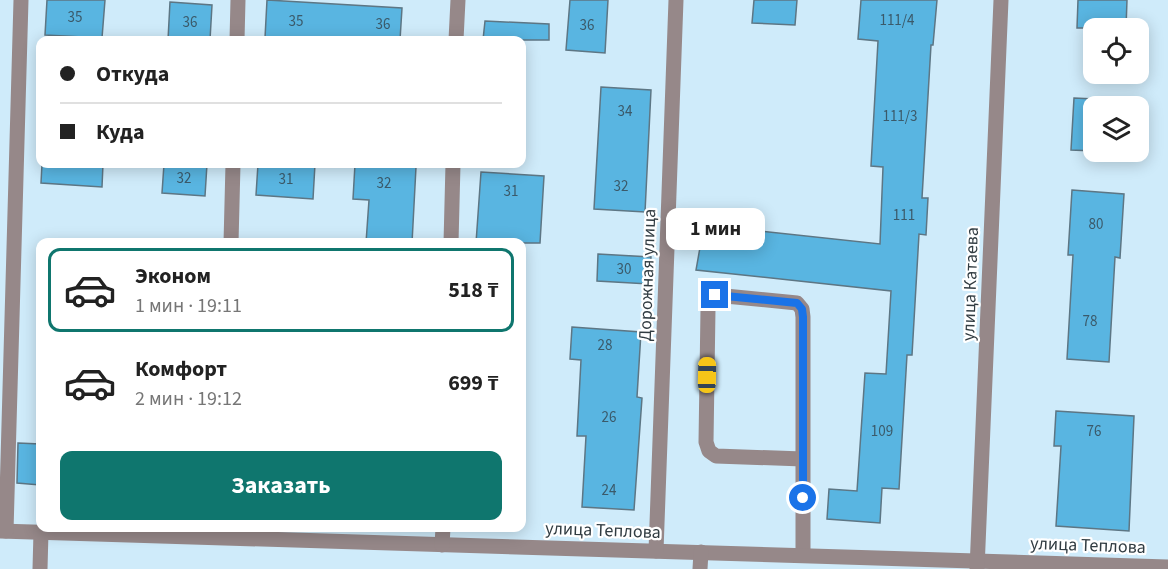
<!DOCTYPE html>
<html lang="ru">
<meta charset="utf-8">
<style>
:root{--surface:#fff;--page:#f2f2f2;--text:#222;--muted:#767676;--line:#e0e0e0;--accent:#0f766e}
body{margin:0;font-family:"Source Sans 3",sans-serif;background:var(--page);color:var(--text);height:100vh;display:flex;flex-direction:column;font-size:22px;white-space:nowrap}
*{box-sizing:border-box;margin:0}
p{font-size:20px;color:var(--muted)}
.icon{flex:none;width:33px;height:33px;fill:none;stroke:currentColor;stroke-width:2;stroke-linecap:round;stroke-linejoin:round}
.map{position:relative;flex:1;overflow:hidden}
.panel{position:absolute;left:36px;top:238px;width:490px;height:294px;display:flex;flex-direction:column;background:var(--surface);border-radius:12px;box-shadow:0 3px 15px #0003}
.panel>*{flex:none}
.top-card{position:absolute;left:36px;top:36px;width:490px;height:132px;border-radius:12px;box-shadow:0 3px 15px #0003;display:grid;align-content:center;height:132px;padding:0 24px;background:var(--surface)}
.fabs{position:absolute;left:1083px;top:18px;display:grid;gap:12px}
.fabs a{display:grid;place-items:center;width:66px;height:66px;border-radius:12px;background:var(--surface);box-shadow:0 3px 15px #0003;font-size:30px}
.end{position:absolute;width:27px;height:27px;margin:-14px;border:8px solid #1a73e8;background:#fff;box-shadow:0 0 0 3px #fff}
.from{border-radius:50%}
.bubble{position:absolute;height:42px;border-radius:12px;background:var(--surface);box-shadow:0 3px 15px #0003;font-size:20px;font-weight:700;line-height:42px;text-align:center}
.car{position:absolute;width:18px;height:36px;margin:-18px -9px;border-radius:8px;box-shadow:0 0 4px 2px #0007;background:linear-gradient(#f5c518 24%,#345 0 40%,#f5c518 0 76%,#345 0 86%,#f5c518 0)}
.top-card b{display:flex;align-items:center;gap:21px;height:57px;font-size:22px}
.top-card b+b{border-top:2px solid var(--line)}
.top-card i{width:15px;height:15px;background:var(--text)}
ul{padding:10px 0 0;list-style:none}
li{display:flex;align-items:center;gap:18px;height:84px;margin:0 12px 9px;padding:0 12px;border:3px solid transparent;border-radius:12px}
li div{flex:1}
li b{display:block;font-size:22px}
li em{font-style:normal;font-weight:700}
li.active{border-color:var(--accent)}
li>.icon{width:54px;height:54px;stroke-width:1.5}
.button{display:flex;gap:12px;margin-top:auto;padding:12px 24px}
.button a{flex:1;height:69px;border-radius:12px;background:var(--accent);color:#fff;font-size:24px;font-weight:700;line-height:69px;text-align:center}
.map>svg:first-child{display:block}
.building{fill:#59b5e1;stroke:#5d7684;stroke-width:1.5}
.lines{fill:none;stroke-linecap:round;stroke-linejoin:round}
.minor{stroke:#968889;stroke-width:15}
.route{stroke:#1a73e8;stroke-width:8}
.labels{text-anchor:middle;stroke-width:4.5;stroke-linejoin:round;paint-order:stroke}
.number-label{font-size:15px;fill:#3b5a6a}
.street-label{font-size:18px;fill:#313c42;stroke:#fff}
</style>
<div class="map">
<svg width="1168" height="569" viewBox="0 0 1168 569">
<rect width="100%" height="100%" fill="#cfebfa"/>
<g class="building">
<polygon points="47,0 105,0 102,38 45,35"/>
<polygon points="267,0 402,8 400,40 300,40 265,38"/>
<polygon points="570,0 608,0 605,53 566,50"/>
<polygon points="754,0 797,0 795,25 752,23"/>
<polygon points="861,0 937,0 933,45 931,45 922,198 928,198 926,235 919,234 912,355 907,355 899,489 882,488 880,523 827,519 829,489 857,491 865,373 886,374 891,291 696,270 704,225 880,244 883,167 871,166 878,41 858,39"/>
<polygon points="1078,0 1127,0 1126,28 1077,28"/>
<polygon points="170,2 212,5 210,40 168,40"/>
<polygon points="485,21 549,24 549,40 483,40"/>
<polygon points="601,87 651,90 645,212 594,209"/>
<polygon points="1074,98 1094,99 1094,151 1071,150"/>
<polygon points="42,164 103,164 102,187 41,183"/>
<polygon points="164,164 207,164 205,196 162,193"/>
<polygon points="258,164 315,164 313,199 256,195"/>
<polygon points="355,164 416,167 412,243 366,243 369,200 353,199"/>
<polygon points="481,172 544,176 540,243 476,243"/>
<polygon points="1072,190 1124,194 1120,258 1115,257 1109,362 1067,359 1073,255 1068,255"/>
<polygon points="598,254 651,257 649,284 597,281"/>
<polygon points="572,327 641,332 637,397 642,398 634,510 582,507 586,436 577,436 581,360 570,359"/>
<polygon points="1056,411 1134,416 1129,531 1056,526 1061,446 1054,446"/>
<polygon points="18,443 40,444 40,485 17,483"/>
</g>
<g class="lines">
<g class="minor">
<polyline points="237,40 238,0"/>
<polyline points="456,40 458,0"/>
<polyline points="231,243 233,164"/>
<polyline points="451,243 453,164"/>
<polyline points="803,459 716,456 709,451 706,442 708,309 710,301 715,295 797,303 802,309 803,317 803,555"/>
<polyline points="0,531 1168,567"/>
<polyline points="6,531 21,0"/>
<polyline points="442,545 443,528"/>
<polyline points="656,551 676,0"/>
<polyline points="40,569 41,532"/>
<polyline points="700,569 701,552"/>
<polyline points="977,569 1001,0"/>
</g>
</g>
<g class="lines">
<polyline class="route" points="715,295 797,303 802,309 803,317 803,498"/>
</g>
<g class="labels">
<g class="number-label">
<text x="75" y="22">35</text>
<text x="897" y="25">111/4</text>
<text x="296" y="26">35</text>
<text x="190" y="27">36</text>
<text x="383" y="29">36</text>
<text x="587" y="30">36</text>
<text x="625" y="116">34</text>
<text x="900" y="121">111/3</text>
<text x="184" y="183">32</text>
<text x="286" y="184">31</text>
<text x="384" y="188">32</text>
<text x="621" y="191">32</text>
<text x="511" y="196">31</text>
<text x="904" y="220">111</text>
<text x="1096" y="229">80</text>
<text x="624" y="274">30</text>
<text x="1090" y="326">78</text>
<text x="605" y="350">28</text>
<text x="609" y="422">26</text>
<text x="882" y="436">109</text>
<text x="1094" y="436">76</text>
<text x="609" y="495">24</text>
</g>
<g class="street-label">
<text transform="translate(647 275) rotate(-88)" y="6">Дорожная улица</text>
<text transform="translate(970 284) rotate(-88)" y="6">улица Катаева</text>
<text transform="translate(603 530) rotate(2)" y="6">улица Теплова</text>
<text transform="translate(1088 545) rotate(2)" y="6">улица Теплова</text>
</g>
</g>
</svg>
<div class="fabs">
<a><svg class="icon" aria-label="locate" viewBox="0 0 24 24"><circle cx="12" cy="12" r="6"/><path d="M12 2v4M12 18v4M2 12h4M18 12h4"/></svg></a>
<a><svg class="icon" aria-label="layers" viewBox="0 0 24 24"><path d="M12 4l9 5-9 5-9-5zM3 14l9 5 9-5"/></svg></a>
</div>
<i class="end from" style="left:803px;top:498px"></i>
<i class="end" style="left:715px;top:295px"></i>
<div class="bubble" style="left:666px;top:208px;width:99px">1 мин</div>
<i class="car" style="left:707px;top:375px;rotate:1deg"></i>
<div class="top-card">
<b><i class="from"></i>Откуда</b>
<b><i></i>Куда</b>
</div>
<section class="panel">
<ul>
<li class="active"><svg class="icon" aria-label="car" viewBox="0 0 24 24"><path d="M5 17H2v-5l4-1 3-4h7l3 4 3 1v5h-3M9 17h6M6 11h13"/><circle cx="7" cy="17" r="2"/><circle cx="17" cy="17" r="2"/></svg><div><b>Эконом</b><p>1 мин · 19:11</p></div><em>518 ₸</em></li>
<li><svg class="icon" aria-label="car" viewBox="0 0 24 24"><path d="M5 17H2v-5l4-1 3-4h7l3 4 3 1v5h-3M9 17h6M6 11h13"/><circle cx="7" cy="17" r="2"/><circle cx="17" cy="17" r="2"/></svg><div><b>Комфорт</b><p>2 мин · 19:12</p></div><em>699 ₸</em></li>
</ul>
<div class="button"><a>Заказать</a></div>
</section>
</div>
